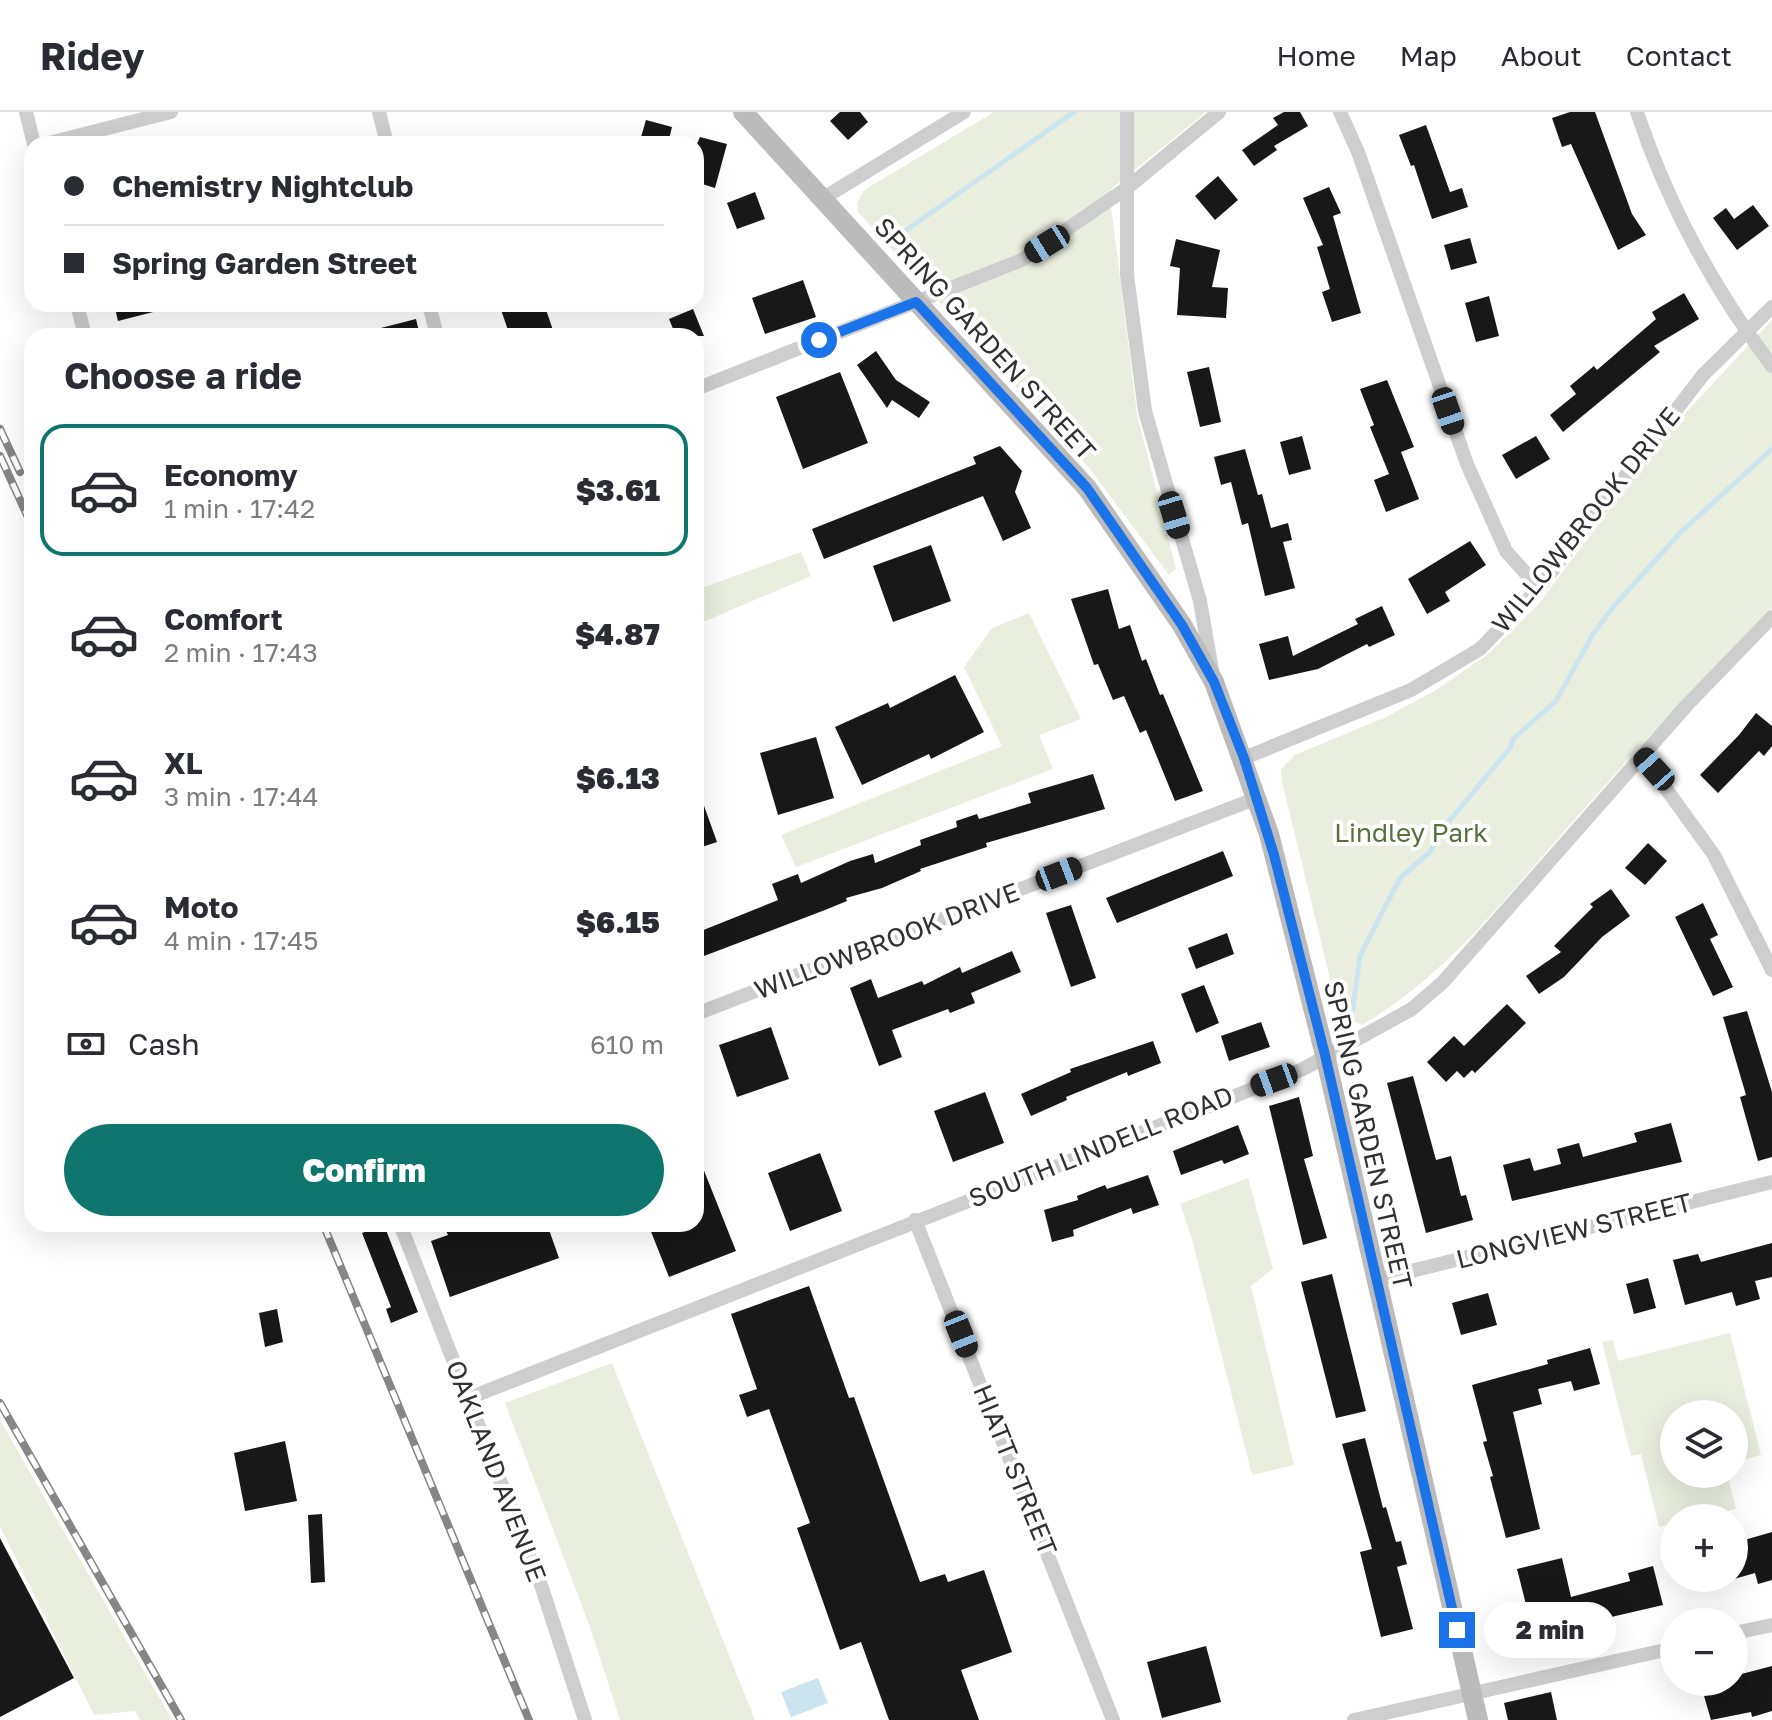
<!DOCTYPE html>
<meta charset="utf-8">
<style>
:root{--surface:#fff;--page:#f2f2f3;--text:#2b2b33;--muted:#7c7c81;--line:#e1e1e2;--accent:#0f766e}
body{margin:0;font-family:"Golos Text",sans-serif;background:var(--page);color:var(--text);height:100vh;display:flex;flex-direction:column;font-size:30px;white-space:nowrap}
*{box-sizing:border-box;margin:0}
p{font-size:26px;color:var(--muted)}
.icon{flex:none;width:44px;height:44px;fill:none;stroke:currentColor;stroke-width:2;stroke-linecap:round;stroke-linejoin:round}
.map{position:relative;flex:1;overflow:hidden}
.side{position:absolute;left:24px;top:216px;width:680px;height:904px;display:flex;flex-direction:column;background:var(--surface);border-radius:24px;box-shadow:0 8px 32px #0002}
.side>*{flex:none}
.hud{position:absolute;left:24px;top:24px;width:680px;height:176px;border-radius:24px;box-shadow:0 8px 32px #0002;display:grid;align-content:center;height:176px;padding:0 40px;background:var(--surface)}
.fabs{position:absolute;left:1660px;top:1288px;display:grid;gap:16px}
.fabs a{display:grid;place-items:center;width:88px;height:88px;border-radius:50%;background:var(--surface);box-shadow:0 8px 32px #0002;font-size:40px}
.end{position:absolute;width:36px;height:36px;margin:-18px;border:10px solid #1a73e8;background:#fff;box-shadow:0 0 0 4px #fff}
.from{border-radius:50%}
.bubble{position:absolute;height:56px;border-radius:28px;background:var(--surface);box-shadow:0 8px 32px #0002;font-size:26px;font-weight:800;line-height:56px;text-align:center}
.car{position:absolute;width:24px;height:48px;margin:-24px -12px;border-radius:10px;box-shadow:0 0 6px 2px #0007;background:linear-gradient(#222 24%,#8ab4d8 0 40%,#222 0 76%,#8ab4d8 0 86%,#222 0)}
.hud b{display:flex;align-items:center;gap:28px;height:76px;font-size:30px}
.hud b+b{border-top:2px solid var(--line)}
.hud i{width:20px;height:20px;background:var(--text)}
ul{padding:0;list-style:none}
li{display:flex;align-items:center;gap:24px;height:132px;margin:0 16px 12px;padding:0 24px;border:4px solid transparent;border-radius:24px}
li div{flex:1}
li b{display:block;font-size:30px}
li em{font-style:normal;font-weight:800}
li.current{border-color:var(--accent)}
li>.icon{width:72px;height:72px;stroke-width:1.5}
h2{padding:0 40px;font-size:36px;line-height:96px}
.pay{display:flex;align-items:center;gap:20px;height:88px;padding:0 40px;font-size:30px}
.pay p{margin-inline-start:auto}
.button{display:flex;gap:16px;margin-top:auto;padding:16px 40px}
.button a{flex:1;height:92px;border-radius:48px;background:var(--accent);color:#fff;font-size:32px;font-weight:800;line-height:92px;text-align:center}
header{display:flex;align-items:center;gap:48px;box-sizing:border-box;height:112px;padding:0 40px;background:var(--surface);border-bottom:2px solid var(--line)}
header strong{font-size:38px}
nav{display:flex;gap:44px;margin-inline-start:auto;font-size:28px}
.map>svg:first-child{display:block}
.green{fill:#e9eedf}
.water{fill:#cbe4ee}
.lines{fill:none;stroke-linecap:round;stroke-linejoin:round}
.stream{stroke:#cbe4ee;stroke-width:5}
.building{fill:#181818}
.street{stroke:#cecece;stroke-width:14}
.secondary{stroke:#bbb;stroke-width:20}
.rail-casing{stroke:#868686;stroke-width:8}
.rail{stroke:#fff;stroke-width:5;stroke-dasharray:15;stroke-linecap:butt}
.route{stroke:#1a73e8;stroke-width:10}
.labels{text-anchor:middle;stroke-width:8;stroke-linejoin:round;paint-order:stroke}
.street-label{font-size:26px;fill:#313131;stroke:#fff}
.park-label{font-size:26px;fill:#59703b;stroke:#fff}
</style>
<header>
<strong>Ridey</strong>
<nav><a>Home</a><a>Map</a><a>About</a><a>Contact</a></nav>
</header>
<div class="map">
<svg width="1772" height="1608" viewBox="0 0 1772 1608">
<rect width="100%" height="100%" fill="#fff"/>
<g class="green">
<polygon points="994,0 1206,0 1109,79 1137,302 1176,457 1169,463 1090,357 858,100 857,91 864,78"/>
<path d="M1772,208V496C1705,564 1639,634 1576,706C1510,780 1449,862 1362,913L1345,905L1337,895L1282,670L1281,657L1295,643L1386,605L1436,578L1487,543L1537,494L1666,322Z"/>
<polygon points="801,440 811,464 696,513 696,478"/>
<polygon points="1029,501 1081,607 1039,623 1053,657 796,755 781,723 1002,634 964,555 992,516"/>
<polygon points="1248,1066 1273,1157 1251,1174 1294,1353 1252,1363 1192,1127 1180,1092"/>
<polygon points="1730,1221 1761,1343 1734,1350 1734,1302 1674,1302 1674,1362 1727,1362 1736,1397 1696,1406 1674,1406 1674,1411 1659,1415 1641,1342 1631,1344 1602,1230 1613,1228 1618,1249"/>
<polygon points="612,1251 755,1608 620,1608 590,1515 505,1291"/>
<polygon points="0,1308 172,1608 140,1608 135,1599 94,1603 0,1415"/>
</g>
<polygon class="water" points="818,1566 828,1591 791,1605 781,1580"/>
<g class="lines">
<g class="stream">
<polyline points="898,124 1074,0"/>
<polyline points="1351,909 1360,844 1400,766 1430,740 1441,719 1510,636 1513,627 1556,589 1593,522 1614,494 1681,420 1772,337"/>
</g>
</g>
<g class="building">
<polygon points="840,0 860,0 868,10 848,28 830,9"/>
<polygon points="1284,0 1300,0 1308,14 1274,34 1277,38 1254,54 1242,38 1278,13 1273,6"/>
<polygon points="1570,0 1595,0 1632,102 1646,123 1618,138 1571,32 1562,35 1552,6"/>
<polygon points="646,8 672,15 668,32 639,32"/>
<polygon points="1426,13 1450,80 1462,76 1468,95 1432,107 1414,53 1411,54 1399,23"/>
<polygon points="700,25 727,32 715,76 696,70 696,34"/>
<polygon points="1218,64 1238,88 1215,108 1195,84"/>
<polygon points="1329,75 1341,101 1333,104 1361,201 1332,210 1322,180 1330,177 1317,135 1323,133 1303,86"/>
<polygon points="755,80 765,107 737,117 727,91"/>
<polygon points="1753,93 1769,114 1737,138 1713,106 1726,96 1734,107"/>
<polygon points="1470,126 1477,151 1451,158 1444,133"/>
<polygon points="1176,127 1220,138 1212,175 1228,176 1226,206 1177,203 1180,156 1170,154"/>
<polygon points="803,168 816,205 765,222 752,186"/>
<polygon points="1684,181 1699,207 1654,234 1660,240 1563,320 1550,303 1576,282 1570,274 1594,254 1597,258 1656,207 1652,200"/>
<polygon points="1489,184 1499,224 1476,230 1465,191"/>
<polygon points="114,192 165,192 165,197 118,209"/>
<polygon points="499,192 544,192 555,224 510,224"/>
<polygon points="693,197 704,224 676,224 669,207"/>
<polygon points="416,207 420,224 369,224 369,219"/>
<polygon points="876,239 896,268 930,290 919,306 892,288 887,296 857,253"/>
<polygon points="1209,255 1221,310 1200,315 1187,260"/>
<polygon points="840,260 868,331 803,357 776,285"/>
<polygon points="1387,268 1414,335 1401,340 1419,387 1386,400 1374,368 1389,362 1370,315 1374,313 1360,277"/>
<polygon points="1302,324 1311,357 1289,363 1280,330"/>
<polygon points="1536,324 1550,347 1516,367 1502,343"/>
<polygon points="1000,334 1022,359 1015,380 1031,416 1003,429 983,384 824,447 812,417 976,352 973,345"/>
<polygon points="1245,337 1258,383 1262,382 1271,416 1288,411 1292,428 1283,430 1295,476 1265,484 1248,411 1242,413 1231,370 1221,373 1214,345"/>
<polygon points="1470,429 1486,453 1445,480 1450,489 1427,502 1408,467"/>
<polygon points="931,433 951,489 893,510 873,454"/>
<polygon points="1108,477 1119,517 1130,513 1142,549 1146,547 1160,583 1163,582 1203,679 1175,689 1146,618 1140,621 1124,584 1113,588 1098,552 1094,553 1071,487"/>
<polygon points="1382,494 1395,523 1369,535 1367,532 1318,557 1269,568 1259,532 1288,524 1293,544 1358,512 1355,507"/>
<polygon points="955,563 984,620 931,647 929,642 862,673 835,615 888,591 890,596"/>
<polygon points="1756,601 1772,614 1772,634 1764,644 1759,639 1718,681 1700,663 1739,623"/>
<polygon points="816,625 834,686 778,703 760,641"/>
<polygon points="1093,662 1105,697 986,731 987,735 920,757 921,759 882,776 846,786 847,789 825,798 696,847 696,821 778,788 772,772 798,762 801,771 850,749 873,742 875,751 921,733 920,728 957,715 956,709 977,702 979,707 1031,691 1028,681"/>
<polygon points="698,677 717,730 696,737 696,678"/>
<polygon points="1648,731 1667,749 1645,773 1625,756"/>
<polygon points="1223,739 1233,764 1117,811 1106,786"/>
<polygon points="1611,777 1630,804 1602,825 1564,865 1539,882 1526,864 1561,840 1554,834 1593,795 1590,792"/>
<polygon points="1703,791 1718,823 1710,827 1733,875 1713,884 1675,805"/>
<polygon points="1071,793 1096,866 1071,875 1046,801"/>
<polygon points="1227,821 1234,842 1196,857 1188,836"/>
<polygon points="1012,839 1021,860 971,881 975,891 950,901 948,897 892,918 902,945 879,954 850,876 871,867 878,886 922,869 924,873 960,855 962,861"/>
<polygon points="1204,873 1219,911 1196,921 1181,882"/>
<polygon points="1507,892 1526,911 1475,961 1472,958 1464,966 1457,959 1446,970 1427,950 1454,924 1464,934"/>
<polygon points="1747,899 1772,980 1772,1045 1758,1049 1740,985 1746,983 1723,905"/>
<polygon points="1261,910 1270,935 1229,949 1221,924"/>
<polygon points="771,915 789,967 737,985 719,933"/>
<polygon points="1153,929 1161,951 1128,964 1127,960 1066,985 1067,988 1031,1004 1021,982 1071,960 1070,957"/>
<polygon points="1413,964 1436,1048 1451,1044 1461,1084 1466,1083 1473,1108 1426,1121 1387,971"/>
<polygon points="985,980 1004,1031 953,1050 934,999"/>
<polygon points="1299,985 1313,1044 1304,1047 1327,1126 1303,1133 1269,994"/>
<polygon points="1671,1011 1682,1050 1512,1089 1503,1053 1530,1046 1534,1059 1561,1052 1557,1037 1579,1031 1583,1045 1637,1030 1634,1021"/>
<polygon points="1238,1013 1249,1042 1224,1052 1222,1048 1181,1063 1173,1039"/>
<polygon points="697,1041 736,1139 669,1165 648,1112 696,1112"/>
<polygon points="820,1041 842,1099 790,1119 768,1061"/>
<polygon points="1148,1063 1159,1093 1133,1102 1131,1096 1073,1118 1074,1124 1052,1130 1044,1098 1078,1088 1077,1084 1105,1073 1107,1077"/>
<polygon points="443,1112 547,1112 559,1146 450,1185 431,1129 448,1123"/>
<polygon points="384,1113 418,1200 391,1211 386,1197 391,1195 362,1121"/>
<polygon points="1772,1131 1772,1165 1755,1169 1760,1187 1736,1194 1732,1180 1685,1193 1673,1148 1698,1142 1701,1150"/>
<polygon points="1332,1162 1366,1299 1336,1306 1301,1170"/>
<polygon points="1648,1166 1656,1196 1634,1202 1626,1172"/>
<polygon points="809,1174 849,1286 854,1285 920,1470 945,1462 948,1470 984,1458 1012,1540 961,1558 979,1608 889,1608 861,1530 840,1538 797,1416 810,1411 769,1297 747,1305 739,1283 757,1277 731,1202"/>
<polygon points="1488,1181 1497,1213 1461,1223 1452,1191"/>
<polygon points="277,1197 283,1230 265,1235 259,1201"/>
<polygon points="1590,1236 1600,1272 1574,1279 1571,1269 1538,1277 1542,1292 1513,1300 1540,1417 1506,1426 1490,1365 1493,1364 1483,1330 1487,1329 1472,1273 1548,1252 1547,1248"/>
<polygon points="1365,1326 1383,1396 1386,1395 1396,1430 1401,1429 1407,1452 1397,1455 1413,1517 1381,1525 1360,1440 1372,1437 1342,1332"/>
<polygon points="285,1329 297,1389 245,1399 234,1341"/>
<polygon points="322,1402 325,1470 311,1471 308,1403"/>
<polygon points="1772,1420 1772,1468 1758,1472 1755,1461 1734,1467 1734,1431"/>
<polygon points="0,1426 74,1566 0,1605"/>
<polygon points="1562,1446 1571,1485 1630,1469 1628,1461 1653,1454 1663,1493 1577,1513 1579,1522 1536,1532 1517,1457"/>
<polygon points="1206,1534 1221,1590 1162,1606 1147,1550"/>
<polygon points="1772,1554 1772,1599 1752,1605 1751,1600 1711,1608 1700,1570 1734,1570 1734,1564"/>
<polygon points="1551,1580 1557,1608 1508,1608 1504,1591"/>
</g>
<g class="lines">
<g class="street">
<polyline points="26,0 34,32"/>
<polyline points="379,0 387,32"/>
<polyline points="1127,0 1127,163 1145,299 1200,489 1212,558"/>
<polyline points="1340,0 1358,40 1467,352 1506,439 1539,476"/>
<path d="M1637,0C1668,93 1713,176 1772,254"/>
<polyline points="45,32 171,0"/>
<polyline points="822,87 964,0"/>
<polyline points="77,192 85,224"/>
<polyline points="429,192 437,224"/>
<polyline points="696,277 1022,148 1127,76 1219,0"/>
<polyline points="1643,645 1714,743 1772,858"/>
<polyline points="1244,646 1411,578 1480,537 1539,476 1703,263 1772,195"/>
<polyline points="696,902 1257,686"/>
<polyline points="915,1108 1113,1608"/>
<polyline points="400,1112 542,1476 585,1608"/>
<polyline points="1375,1168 1772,1070"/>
<polyline points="469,1286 1303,957 1412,897 1443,870 1687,593 1772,505"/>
<polyline points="1734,1521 1772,1513"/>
<polyline points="1354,1608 1674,1536"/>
</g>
<polyline class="secondary" points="743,0 1087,376 1182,513 1214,570 1269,722 1325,943 1478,1608"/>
<defs>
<g id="rail">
<polyline points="0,317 20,360"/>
<polyline points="0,344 32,414"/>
<polyline points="323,1112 529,1608"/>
<polyline points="0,1291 181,1608"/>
</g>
</defs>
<use href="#rail" class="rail-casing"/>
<use href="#rail" class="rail"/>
</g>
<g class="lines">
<polyline class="route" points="819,228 916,190 1087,376 1182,513 1214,570 1244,646 1274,743 1325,943 1457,1518"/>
</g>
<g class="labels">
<g class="street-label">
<text transform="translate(985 227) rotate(48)" y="9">SPRING GARDEN STREET</text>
<text transform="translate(1586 408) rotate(-51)" y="9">WILLOWBROOK DRIVE</text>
<text transform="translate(887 829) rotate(-21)" y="9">WILLOWBROOK DRIVE</text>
<text transform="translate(1368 1023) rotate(77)" y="9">SPRING GARDEN STREET</text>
<text transform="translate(1101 1035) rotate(-22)" y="9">SOUTH LINDELL ROAD</text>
<text transform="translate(1574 1119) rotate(-14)" y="9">LONGVIEW STREET</text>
<text transform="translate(1015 1358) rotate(68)" y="9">HIATT STREET</text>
<text transform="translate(496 1359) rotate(69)" y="9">OAKLAND AVENUE</text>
</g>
<g class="park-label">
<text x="1411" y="730">Lindley Park</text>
</g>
</g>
</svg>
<div class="fabs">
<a><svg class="icon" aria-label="layers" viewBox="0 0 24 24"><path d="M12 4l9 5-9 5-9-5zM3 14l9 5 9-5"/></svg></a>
<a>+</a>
<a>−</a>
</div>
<i class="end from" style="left:819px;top:228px"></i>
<i class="end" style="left:1457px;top:1518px"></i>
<div class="bubble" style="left:1484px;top:1490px;width:132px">2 min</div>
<i class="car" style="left:1047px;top:132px;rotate:238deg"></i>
<i class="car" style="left:1448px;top:299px;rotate:161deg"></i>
<i class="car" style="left:1174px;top:403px;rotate:163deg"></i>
<i class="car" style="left:1654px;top:657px;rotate:318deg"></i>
<i class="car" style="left:1059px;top:762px;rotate:69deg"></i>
<i class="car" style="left:1274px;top:968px;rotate:250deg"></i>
<i class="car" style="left:961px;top:1222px;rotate:158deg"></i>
<div class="hud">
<b><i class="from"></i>Chemistry Nightclub</b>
<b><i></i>Spring Garden Street</b>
</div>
<section class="side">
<h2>Choose a ride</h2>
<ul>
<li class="current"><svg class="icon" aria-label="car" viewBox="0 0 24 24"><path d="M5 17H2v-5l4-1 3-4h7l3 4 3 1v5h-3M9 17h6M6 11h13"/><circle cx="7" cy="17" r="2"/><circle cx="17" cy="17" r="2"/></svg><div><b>Economy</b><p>1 min · 17:42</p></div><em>$3.61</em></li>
<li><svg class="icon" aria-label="car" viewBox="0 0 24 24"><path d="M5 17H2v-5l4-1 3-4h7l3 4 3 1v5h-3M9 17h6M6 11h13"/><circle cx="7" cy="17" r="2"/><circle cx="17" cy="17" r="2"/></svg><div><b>Comfort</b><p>2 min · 17:43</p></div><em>$4.87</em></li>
<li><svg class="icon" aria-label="car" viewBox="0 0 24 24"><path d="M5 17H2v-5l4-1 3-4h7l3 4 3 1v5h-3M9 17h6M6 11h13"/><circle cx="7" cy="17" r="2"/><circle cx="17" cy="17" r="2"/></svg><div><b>XL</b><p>3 min · 17:44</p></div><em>$6.13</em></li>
<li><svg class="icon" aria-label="car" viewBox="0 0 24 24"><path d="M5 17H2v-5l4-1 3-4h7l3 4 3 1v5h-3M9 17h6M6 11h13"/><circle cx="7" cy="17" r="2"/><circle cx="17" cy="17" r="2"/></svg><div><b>Moto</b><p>4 min · 17:45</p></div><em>$6.15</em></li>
</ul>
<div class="pay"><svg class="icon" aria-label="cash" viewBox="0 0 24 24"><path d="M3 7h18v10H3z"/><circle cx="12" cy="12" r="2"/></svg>Cash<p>610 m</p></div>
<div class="button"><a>Confirm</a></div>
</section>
</div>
